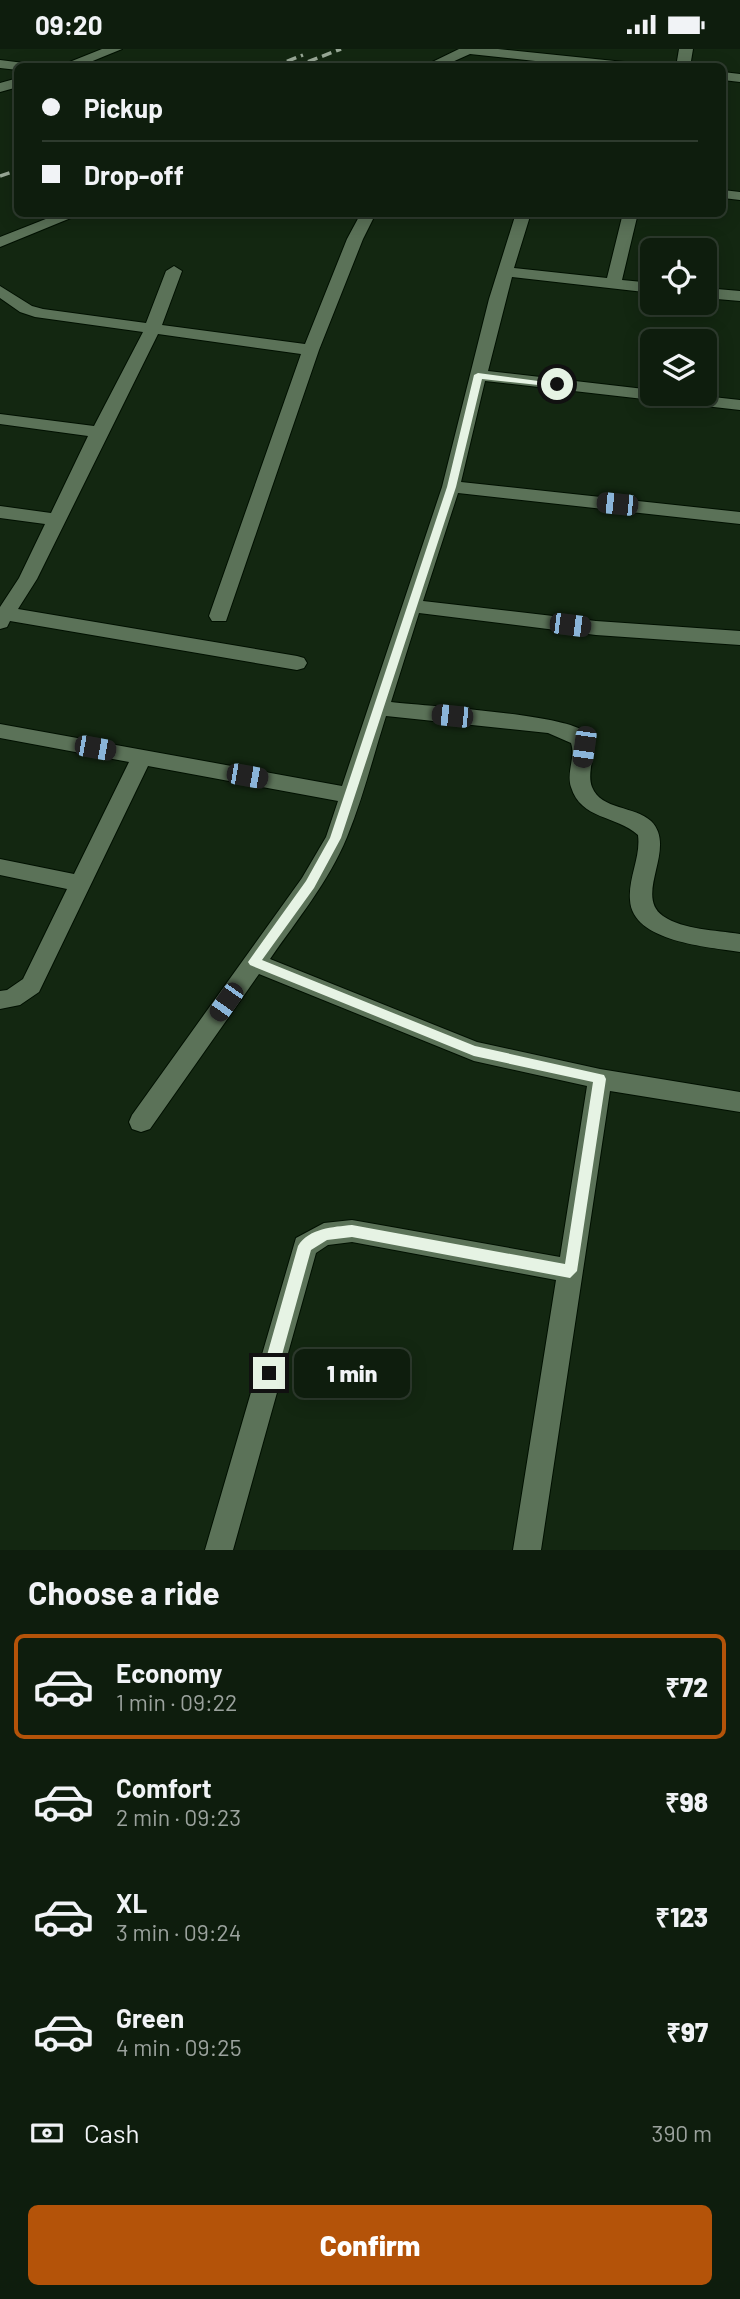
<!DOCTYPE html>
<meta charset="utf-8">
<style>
:root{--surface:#0e1d0d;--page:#1c2a1b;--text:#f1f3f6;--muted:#9ba29d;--line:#2e3b2e;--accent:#b45309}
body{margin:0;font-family:Barlow,sans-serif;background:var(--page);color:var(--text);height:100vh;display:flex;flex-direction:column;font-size:26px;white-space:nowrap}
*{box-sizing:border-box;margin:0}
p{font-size:23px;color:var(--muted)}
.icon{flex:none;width:38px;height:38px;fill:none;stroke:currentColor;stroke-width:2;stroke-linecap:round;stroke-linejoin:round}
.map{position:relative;height:1501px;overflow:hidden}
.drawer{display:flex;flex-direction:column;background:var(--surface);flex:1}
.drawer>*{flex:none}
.guide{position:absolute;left:14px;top:14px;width:712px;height:154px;border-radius:10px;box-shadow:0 4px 18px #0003,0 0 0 2px var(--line);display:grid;align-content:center;height:154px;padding:0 28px;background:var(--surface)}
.tools{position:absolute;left:640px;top:189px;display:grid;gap:14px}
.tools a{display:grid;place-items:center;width:77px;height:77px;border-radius:10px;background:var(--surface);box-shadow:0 4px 18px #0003,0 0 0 2px var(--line);font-size:35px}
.end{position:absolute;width:32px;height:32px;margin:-16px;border:9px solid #e6f3e4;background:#111;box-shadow:0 0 0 4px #111}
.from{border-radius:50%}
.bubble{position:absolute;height:49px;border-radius:10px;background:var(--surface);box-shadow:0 4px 18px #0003,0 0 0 2px var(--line);font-size:23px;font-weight:800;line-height:49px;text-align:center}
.car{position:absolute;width:21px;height:42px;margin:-21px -10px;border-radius:9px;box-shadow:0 0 5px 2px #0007;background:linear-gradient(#222 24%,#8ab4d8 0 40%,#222 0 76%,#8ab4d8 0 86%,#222 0)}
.guide b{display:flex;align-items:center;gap:24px;height:66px;font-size:26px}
.guide b+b{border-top:2px solid var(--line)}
.guide i{width:18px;height:18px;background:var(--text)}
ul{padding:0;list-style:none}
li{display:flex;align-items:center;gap:21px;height:105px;margin:0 14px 10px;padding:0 14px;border:4px solid transparent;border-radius:10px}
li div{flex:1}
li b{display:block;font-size:26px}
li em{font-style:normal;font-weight:800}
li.selected{border-color:var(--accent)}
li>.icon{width:63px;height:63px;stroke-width:1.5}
h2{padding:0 28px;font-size:32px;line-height:84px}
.pay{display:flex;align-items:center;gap:18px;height:77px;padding:0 28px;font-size:26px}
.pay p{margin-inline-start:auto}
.action{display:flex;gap:14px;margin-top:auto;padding:14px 28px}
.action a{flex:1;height:80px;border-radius:10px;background:var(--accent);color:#fff;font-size:28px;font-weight:800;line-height:80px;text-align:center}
.status{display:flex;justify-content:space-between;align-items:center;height:49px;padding:0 35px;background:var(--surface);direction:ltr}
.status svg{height:19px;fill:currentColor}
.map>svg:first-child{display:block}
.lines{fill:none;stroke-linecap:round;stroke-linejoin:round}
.minor-casing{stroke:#011000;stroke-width:2}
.minor{fill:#5b7258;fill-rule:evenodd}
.rail{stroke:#99a997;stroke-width:3.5;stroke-dasharray:10 5;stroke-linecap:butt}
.route{fill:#e6f3e4}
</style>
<div class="status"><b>09:20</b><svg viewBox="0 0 49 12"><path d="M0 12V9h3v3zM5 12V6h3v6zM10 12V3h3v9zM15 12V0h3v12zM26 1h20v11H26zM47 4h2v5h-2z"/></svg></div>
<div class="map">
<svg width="740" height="1501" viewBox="0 0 740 1501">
<rect width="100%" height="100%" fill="#132711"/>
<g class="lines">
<defs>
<g id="minor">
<polygon points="102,0 122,0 78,18 57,18"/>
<polygon points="459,0 498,0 634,14 640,18 590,18 470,5 441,18 422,18"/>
<polygon points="679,0 693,0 690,18 676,18"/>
<polygon points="0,11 24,14 30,18 18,18 18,21 0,19"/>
<polygon points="723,23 740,25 740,33 723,31"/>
<polygon points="18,29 18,38 0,43 0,34"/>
<polygon points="723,141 740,143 740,151 723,149"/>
<polygon points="61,164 83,164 0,198 0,188"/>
<polygon points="361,164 376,164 363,190 319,301 226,572 212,572 209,567 301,305 158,285 37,530 18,560 297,607 304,609 307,614 304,619 297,621 10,572 7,578 0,580 0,558 19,529 45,475 0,469 0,457 51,464 88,387 0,375 0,365 94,377 143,283 35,268 20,263 0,249 0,237 32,257 43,260 146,274 166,222 174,217 182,222 162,276 305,295 347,190"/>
<path d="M516,164H531L514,219L607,229L623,164H638L622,231L653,234V244L512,228L488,322L653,341V345H686L740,351V361L485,332L461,433L740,463V475L458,444L423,552L596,572L740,582V596L596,586L419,564L391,653C425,657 565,665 585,683C602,698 585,720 592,738C601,761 635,757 651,772C678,799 633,846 663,867C684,881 715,881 740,885V903C709,898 632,893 630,851C628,829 641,808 638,786C616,766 581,771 571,738C566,723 576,708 571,694L548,684L386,667C373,708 363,749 347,788C329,832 297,871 270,910L477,993L600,1020L740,1043V1063L610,1042L541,1501H513L556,1231L352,1193L328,1196L316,1204L233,1501H205L296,1189L324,1174L352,1171L560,1208L587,1037L474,1012L259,925L150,1080L141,1083L132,1080L129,1073L132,1066L302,829L326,788L338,752L148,717L39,943L20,956L0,960V942L7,941L23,930L67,840L0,826V810L74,825L129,713L0,689V675L342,737L442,438L489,250Z"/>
<polygon points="705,239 740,242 740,252 705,249"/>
</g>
</defs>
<use href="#minor" class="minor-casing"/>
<use href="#minor" class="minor"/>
<g class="rail">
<polyline points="273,18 303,6"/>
<polyline points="294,18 341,0"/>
<polyline points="0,127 18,121"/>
</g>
</g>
<path class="route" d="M478,324L561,335L557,338L482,330L456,438L341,789L314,839L262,911L475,997L604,1026L606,1030L577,1222L570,1229L352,1188L327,1191L311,1201L277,1324L269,1330L262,1324L298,1197C309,1179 333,1178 352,1176L565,1215L593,1033L474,1007L250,916L248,913L306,832L330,789L447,438L474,326Z"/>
</svg>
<div class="tools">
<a><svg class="icon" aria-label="locate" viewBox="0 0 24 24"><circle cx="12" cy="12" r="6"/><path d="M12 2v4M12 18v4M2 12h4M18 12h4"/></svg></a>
<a><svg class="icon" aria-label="layers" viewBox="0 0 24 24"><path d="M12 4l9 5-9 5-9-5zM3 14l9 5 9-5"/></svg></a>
</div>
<i class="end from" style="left:557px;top:335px"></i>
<i class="end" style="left:269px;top:1324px"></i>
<div class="bubble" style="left:294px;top:1300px;width:116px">1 min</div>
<i class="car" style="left:617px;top:455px;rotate:276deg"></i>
<i class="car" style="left:570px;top:576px;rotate:97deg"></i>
<i class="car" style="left:452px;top:667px;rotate:276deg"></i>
<i class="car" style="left:584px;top:698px;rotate:188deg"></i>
<i class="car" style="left:95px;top:699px;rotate:100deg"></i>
<i class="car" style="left:247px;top:727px;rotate:100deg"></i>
<i class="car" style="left:226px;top:953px;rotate:215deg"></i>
<div class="guide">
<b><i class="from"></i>Pickup</b>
<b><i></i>Drop-off</b>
</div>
</div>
<section class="drawer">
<h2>Choose a ride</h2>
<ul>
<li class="selected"><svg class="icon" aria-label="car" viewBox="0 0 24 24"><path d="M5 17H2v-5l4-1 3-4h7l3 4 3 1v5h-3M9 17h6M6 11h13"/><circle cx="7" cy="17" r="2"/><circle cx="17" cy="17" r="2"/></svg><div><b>Economy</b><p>1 min · 09:22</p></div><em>₹72</em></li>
<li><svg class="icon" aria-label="car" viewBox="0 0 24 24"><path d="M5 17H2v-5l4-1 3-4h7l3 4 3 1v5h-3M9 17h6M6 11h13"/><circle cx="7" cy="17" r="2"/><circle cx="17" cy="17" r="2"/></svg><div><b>Comfort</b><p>2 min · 09:23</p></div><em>₹98</em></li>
<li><svg class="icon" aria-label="car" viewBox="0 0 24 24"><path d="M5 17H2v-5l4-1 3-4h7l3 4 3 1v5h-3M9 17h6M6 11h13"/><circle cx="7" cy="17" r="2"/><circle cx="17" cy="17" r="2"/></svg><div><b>XL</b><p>3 min · 09:24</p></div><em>₹123</em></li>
<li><svg class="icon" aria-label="car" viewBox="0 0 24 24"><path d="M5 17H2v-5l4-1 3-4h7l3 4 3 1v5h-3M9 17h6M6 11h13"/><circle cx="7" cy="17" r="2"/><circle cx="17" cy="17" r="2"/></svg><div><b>Green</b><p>4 min · 09:25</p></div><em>₹97</em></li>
</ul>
<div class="pay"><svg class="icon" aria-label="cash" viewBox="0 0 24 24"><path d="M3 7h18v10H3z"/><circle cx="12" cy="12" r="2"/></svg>Cash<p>390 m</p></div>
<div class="action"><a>Confirm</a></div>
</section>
